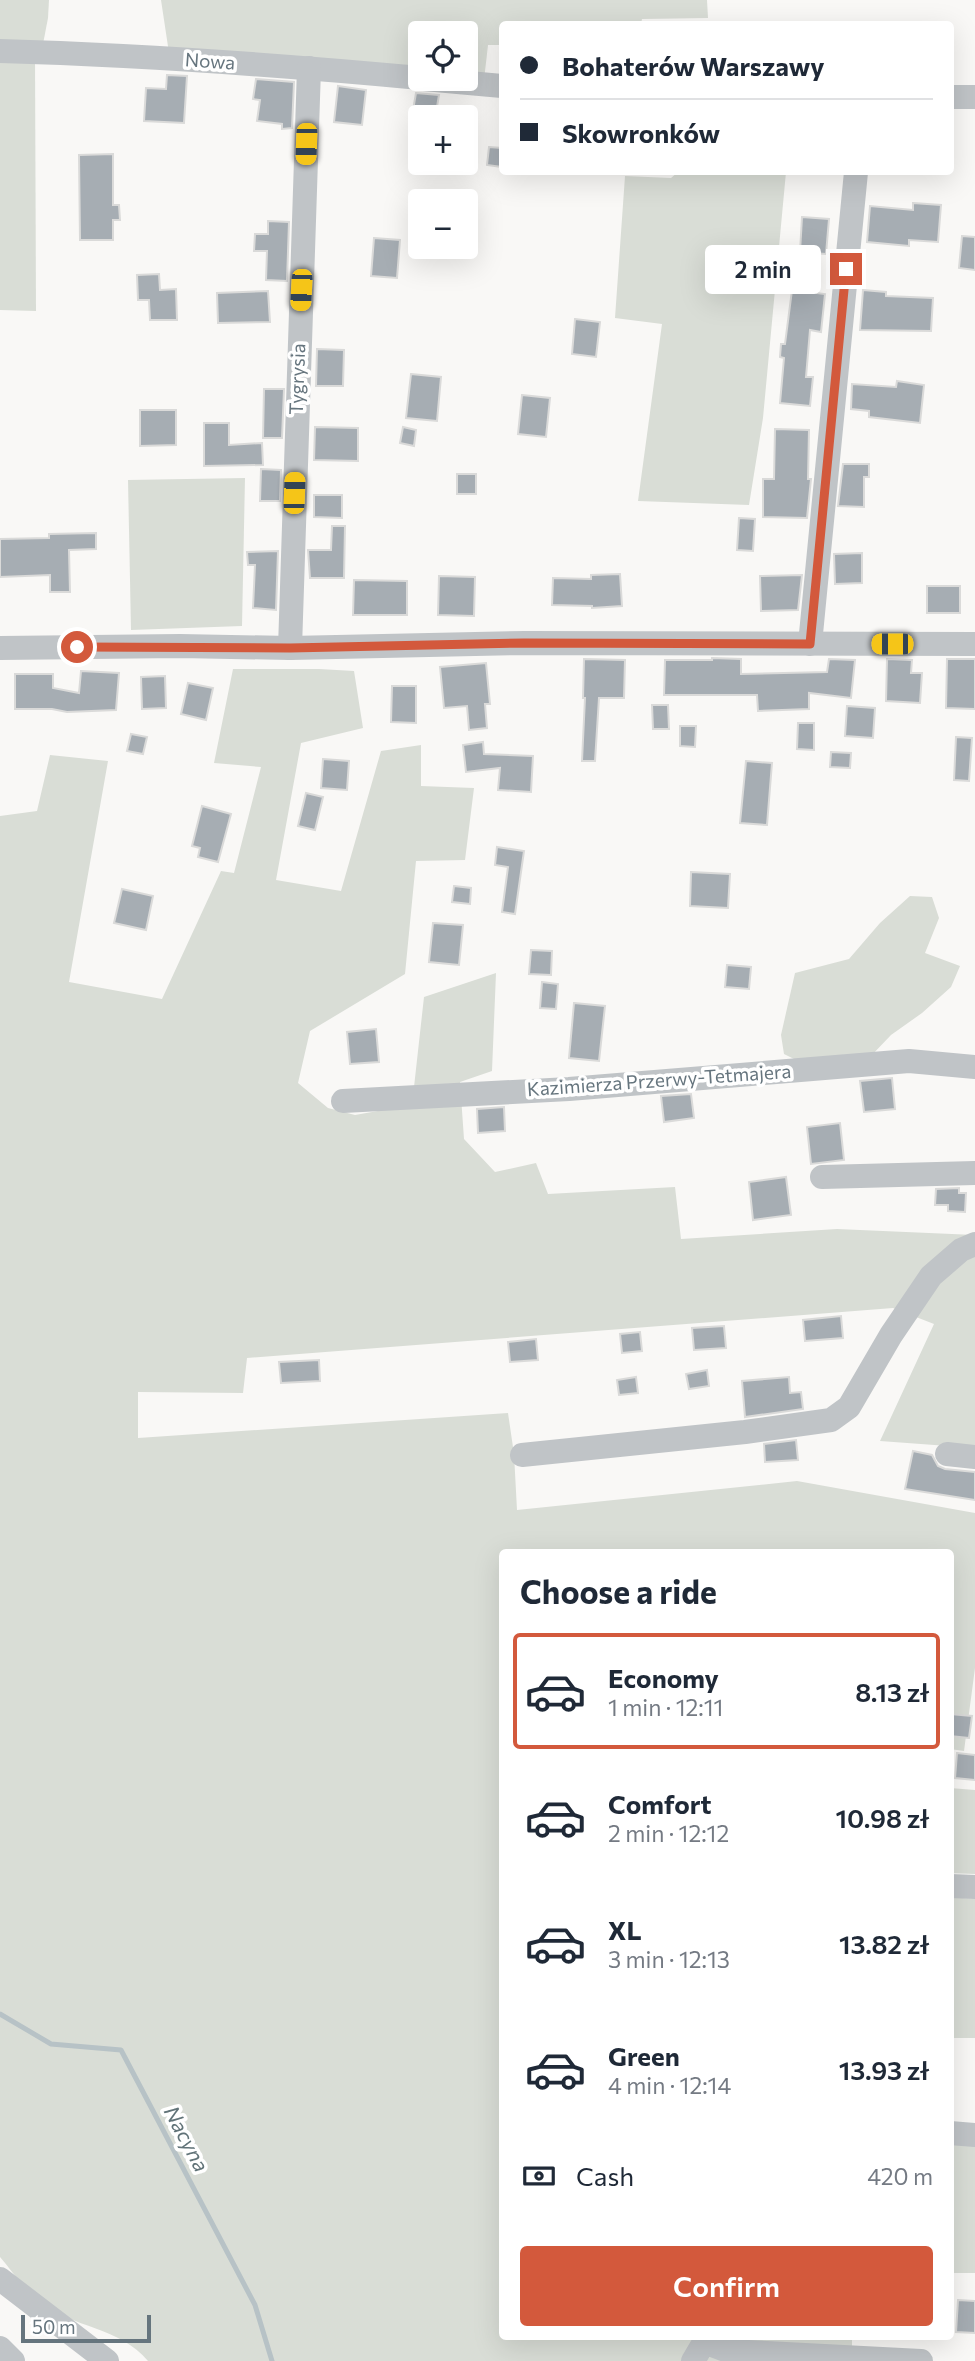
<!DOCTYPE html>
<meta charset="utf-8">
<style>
:root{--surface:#fff;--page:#f2f2f3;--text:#1f2937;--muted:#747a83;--line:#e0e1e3;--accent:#d3593c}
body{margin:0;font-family:Commissioner,sans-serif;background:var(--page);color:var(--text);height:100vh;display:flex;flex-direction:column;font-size:26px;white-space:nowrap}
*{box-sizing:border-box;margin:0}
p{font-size:23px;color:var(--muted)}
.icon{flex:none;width:38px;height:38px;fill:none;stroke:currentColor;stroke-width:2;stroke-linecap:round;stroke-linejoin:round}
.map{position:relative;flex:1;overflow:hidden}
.side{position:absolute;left:499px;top:1549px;width:455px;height:791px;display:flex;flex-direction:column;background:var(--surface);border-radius:7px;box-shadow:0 7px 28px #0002}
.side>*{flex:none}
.hud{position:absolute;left:499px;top:21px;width:455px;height:154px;border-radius:7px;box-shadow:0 7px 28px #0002;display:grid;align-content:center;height:154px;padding:0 21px;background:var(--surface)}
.buttons{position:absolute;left:408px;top:21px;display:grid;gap:14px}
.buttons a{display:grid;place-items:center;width:70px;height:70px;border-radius:7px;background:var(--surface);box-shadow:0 7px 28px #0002;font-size:35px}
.scale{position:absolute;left:21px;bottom:18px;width:130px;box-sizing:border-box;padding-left:7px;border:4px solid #66757e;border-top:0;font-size:19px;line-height:24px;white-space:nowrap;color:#66757e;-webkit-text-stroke:5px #fff;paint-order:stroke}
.end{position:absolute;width:32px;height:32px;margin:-16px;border:9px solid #d3593c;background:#fff;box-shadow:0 0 0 4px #fff}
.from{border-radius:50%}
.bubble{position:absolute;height:49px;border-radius:7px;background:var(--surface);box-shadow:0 7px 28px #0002;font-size:23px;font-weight:600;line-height:49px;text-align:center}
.car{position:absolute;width:21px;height:42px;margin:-21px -10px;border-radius:9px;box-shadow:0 0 5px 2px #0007;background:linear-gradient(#f5c518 24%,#345 0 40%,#f5c518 0 76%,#345 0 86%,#f5c518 0)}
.hud b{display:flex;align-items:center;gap:24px;height:66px;font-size:26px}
.hud b+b{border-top:2px solid var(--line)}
.hud i{width:18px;height:18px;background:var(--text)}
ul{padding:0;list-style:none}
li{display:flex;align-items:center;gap:21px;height:116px;margin:0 14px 10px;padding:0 7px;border:4px solid transparent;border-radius:7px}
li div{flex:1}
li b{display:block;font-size:26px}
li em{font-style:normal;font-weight:600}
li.selected{border-color:var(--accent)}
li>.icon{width:63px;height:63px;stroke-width:1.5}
h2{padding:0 21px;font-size:32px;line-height:84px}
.pay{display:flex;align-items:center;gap:18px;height:77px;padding:0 21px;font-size:26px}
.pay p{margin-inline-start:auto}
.button{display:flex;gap:14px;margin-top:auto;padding:14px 21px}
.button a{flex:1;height:80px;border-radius:7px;background:var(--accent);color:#fff;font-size:28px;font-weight:600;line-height:80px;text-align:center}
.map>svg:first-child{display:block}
.green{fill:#d9ddd6}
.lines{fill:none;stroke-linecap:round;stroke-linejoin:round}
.stream{stroke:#b7c2c6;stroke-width:5}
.building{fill:#a6adb3;stroke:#dadad9;stroke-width:2}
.minor{stroke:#c0c4c7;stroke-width:24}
.route{stroke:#d3593c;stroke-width:9}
.labels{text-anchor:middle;stroke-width:7;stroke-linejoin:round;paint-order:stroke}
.street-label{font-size:19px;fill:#66757e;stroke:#fff}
.water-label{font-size:21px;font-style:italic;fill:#617378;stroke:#fff}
</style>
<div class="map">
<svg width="975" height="2361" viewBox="0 0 975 2361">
<rect width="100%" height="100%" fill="#f9f8f6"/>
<g class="green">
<polygon points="0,0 49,0 48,18 43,44 0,44"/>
<polygon points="161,0 707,0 708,18 642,19 641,24 502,24 502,45 488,45 484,80 466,78 466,33 420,33 420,73 169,53"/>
<polygon points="35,58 36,311 0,310 0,61"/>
<polygon points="678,172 786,172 763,418 749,505 638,501 662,324 615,318 625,176 671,178"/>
<polygon points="245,478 242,626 131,630 128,480"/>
<path d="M233,669H319L354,671L363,728L301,743L276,880L341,891L381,751L421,745V786L474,788L465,860L416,861L405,974L310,1031L298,1083L328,1108L355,1115L412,1105L424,997L496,973L492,1071L460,1082L464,1139L495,1172L536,1163L548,1194L675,1187L681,1239L837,1229L975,1235V1448L880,1441L934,1324L893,1308L247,1358L243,1393L138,1392V1438L508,1413L514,1454L517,1510L797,1481L975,1513V1668L964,1751L950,1749V1552H502V2336H852V2361H148C120,2327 73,2328 39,2302C25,2290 12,2271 0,2257V816L37,811L50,755L108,761L69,982L162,999L221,871L234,873L261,767L214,763Z"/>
<polygon points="910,896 932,897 939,918 925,953 960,966 951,987 922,1013 891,1035 869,1058 802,1063 784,1054 781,1035 795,973 849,959 880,923"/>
<polygon points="950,1788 975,1790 975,1874 950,1873"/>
<polygon points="950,1897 975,1899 975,2038 950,2038"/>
<polygon points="975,2142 975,2273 950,2273 950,2143"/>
</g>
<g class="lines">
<polyline class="stream" points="0,2014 51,2044 121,2050 255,2305 272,2361"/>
</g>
<g class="building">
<polygon points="167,75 187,76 184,123 144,121 146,88 166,89"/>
<polygon points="256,79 294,82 292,128 282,129 282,124 257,121 260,100 253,99"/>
<polygon points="338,86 366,90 362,125 334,122"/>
<polygon points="416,93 439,95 436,113 413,110"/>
<polygon points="489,147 502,148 502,167 487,165"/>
<polygon points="113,154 113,205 119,205 120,220 113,220 113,240 80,240 79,155"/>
<polygon points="913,203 941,205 938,242 909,240 909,246 867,242 870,206 913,210"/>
<polygon points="802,217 829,219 826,254 800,252"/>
<polygon points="268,221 289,222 287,281 266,280 267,251 254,251 255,234 268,234"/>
<polygon points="962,236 975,237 975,270 959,268"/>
<polygon points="374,238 400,240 397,278 371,276"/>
<polygon points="159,274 160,290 176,289 177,320 150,320 149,300 138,300 137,275"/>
<polygon points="792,290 825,294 821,332 810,330 806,377 813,377 810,406 780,403 784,358 780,357 781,344 785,344"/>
<polygon points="863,290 886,292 886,296 933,298 931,331 860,330"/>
<polygon points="268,291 270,322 218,323 217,293"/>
<polygon points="575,319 600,322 596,357 572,354"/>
<polygon points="317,349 344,350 343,386 316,386"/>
<polygon points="411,374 441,377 437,421 406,418"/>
<polygon points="897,381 924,385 920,423 869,417 869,411 851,409 852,384 896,387"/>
<polygon points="264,389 284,389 282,438 263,438"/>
<polygon points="522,395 550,398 546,437 518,434"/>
<polygon points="140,410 176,410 176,445 140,446"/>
<polygon points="204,423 229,423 229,445 262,443 263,465 204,466"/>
<polygon points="315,427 358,428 358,461 314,460"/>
<polygon points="403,427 416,430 414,446 400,443"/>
<polygon points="775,429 809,430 808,479 811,479 807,518 763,517 763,479 774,479"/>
<polygon points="843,464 869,464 869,477 864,477 864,507 838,506"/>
<polygon points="261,469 281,470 280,501 260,501"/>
<rect x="457" y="474" width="19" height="20"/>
<polygon points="314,495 342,495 342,518 314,517"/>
<polygon points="739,518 755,519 753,551 737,550"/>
<polygon points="332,526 345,526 344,578 310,578 308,550 331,550"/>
<polygon points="96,533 96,549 69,550 70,592 50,592 50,575 0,577 0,539 49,538 49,534"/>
<polygon points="278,551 276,610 253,608 255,565 248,565 247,552"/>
<polygon points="862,553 862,583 835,584 834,554"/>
<polygon points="620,574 622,606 592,608 592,606 552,605 553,578 591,579 591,575"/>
<polygon points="802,575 798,610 761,611 760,576"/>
<polygon points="439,576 475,577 474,616 438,615"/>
<polygon points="354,580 407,581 407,615 353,615"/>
<rect x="927" y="586" width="33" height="27"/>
<polygon points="712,658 741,659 741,674 827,672 829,659 855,660 851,698 809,693 809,709 758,711 757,695 664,695 665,660 712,660"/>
<polygon points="584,659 625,660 624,698 599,698 595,761 582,761 585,698 583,698"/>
<polygon points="887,659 912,660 911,673 922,673 920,703 886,701"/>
<polygon points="947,659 975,659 975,709 946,708"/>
<polygon points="486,663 490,704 485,704 487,728 469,730 467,706 444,708 440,667"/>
<polygon points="81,671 119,673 116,710 67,712 52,709 15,709 15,674 53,674 53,688 79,693"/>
<polygon points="165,676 166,708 142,709 141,677"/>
<polygon points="188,683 213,688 206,720 181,714"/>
<polygon points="392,686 416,686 416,723 391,722"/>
<polygon points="652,705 668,705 669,729 653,729"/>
<polygon points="847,706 875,708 873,738 845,736"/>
<polygon points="798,723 814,723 814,750 797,749"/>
<polygon points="680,726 696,726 695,747 680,746"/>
<polygon points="131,734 147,737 143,754 127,751"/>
<polygon points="956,737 972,738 969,781 954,780"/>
<polygon points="483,742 484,754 533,756 531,792 498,790 500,768 466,772 463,745"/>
<polygon points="831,752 851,753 850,768 830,767"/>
<polygon points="323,759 349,761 347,790 321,788"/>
<polygon points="746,761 772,763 767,825 740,823"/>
<polygon points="306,793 323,797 315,830 298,826"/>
<polygon points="202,806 231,814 218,862 198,857 200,848 192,846"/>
<polygon points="497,847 524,851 515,914 502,912 508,867 495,865"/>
<polygon points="691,872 730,874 728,908 690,906"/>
<polygon points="454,886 471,888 470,904 452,902"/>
<polygon points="122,889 153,896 146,930 114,923"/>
<polygon points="433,923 463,925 459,965 429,962"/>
<polygon points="531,950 552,951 551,975 529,974"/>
<polygon points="727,965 751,967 749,989 725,987"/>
<polygon points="542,982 558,984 556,1009 540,1008"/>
<polygon points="574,1003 605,1006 599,1061 569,1058"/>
<polygon points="376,1029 379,1062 350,1064 347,1032"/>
<polygon points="892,1078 895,1109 864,1112 860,1081"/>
<polygon points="691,1094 694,1118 664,1122 661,1096"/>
<polygon points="504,1107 505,1131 478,1133 477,1109"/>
<polygon points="840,1123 844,1160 811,1164 807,1127"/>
<polygon points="786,1177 791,1215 753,1220 749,1182"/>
<polygon points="959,1188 959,1193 966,1193 965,1212 948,1211 948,1205 935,1205 936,1189"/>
<polygon points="841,1316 843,1338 805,1341 803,1320"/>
<polygon points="724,1326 726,1348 694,1350 692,1328"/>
<polygon points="640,1332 642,1351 622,1353 620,1334"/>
<polygon points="536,1339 538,1360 510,1362 508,1342"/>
<polygon points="319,1360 320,1381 281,1383 279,1362"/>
<polygon points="707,1370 709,1386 689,1389 686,1374"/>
<polygon points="636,1377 638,1393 619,1395 617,1380"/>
<polygon points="789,1377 790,1393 801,1392 803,1409 745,1417 742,1381"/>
<polygon points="796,1440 798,1460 765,1462 764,1444"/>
<polygon points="913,1451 932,1455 938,1466 945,1469 975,1472 975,1500 905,1489"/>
<polygon points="950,1714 972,1716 969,1738 950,1736"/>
<polygon points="957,1753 975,1755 975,1780 955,1778"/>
<polygon points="958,2300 975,2301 975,2333 956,2332"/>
</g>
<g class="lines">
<g class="minor">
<path d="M0,51C140,55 280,65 420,78"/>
<polyline points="424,79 502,86"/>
<polyline points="950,97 975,97"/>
<polyline points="810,644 856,172"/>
<polyline points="0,648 180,646 290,648 525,643 975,644"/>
<polyline points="290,648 309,68"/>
<polyline points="343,1101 569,1089 909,1061 975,1067"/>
<polyline points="822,1177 975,1173"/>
<polyline points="947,1454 975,1457"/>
<polyline points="522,1455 745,1432 831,1420 849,1407 891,1335 931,1276 961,1250 975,1244"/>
<polyline points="950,1886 975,1887"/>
<polyline points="950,2133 975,2135"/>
<polyline points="0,2279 107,2361"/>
<polyline points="705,2336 712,2345 728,2351 921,2361"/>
<polyline points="0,2348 13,2361"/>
<polyline points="693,2361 706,2339"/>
</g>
</g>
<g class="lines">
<polyline class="route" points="77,647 290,648 524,643 810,644 846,269"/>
</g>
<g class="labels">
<g class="street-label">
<text transform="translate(210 61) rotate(4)" y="7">Nowa</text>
<text transform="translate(297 379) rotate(-88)" y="7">Tygrysia</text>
<text transform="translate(659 1080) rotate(-4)" y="7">Kazimierza Przerwy-Tetmajera</text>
</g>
<g class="water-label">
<text transform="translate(186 2139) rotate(62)" y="7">Nacyna</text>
</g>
</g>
</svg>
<div class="buttons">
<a><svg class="icon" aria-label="locate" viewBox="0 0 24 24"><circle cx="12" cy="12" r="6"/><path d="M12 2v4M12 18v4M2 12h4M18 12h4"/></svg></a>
<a>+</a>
<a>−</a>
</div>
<div class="scale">50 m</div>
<i class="end from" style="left:77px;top:647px"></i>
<i class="end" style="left:846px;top:269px"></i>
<div class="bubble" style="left:705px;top:245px;width:116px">2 min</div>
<i class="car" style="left:306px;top:144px;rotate:182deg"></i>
<i class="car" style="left:301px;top:290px;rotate:183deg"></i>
<i class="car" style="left:294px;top:493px;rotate:2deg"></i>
<i class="car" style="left:892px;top:644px;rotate:270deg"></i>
<div class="hud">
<b><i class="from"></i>Bohaterów Warszawy</b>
<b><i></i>Skowronków</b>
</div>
<section class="side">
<h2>Choose a ride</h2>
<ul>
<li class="selected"><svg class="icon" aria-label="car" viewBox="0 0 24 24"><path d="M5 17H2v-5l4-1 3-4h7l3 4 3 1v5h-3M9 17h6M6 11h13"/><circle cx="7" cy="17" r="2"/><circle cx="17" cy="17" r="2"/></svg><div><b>Economy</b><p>1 min · 12:11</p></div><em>8.13 zł</em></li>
<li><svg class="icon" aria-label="car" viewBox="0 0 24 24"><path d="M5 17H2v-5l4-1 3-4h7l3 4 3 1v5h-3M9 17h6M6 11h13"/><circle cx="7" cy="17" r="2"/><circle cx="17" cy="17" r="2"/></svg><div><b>Comfort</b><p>2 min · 12:12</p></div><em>10.98 zł</em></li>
<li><svg class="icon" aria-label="car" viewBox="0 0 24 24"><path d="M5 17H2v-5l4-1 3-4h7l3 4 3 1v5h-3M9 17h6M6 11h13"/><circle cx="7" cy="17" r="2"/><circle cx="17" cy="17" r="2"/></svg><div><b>XL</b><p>3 min · 12:13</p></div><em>13.82 zł</em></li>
<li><svg class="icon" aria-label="car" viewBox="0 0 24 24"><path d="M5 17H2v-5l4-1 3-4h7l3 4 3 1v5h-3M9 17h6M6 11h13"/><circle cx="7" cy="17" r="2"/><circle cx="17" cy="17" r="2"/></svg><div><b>Green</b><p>4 min · 12:14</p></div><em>13.93 zł</em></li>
</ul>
<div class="pay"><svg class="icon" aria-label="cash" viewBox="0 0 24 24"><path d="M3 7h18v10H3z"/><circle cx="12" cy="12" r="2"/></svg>Cash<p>420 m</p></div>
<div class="button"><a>Confirm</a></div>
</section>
</div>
